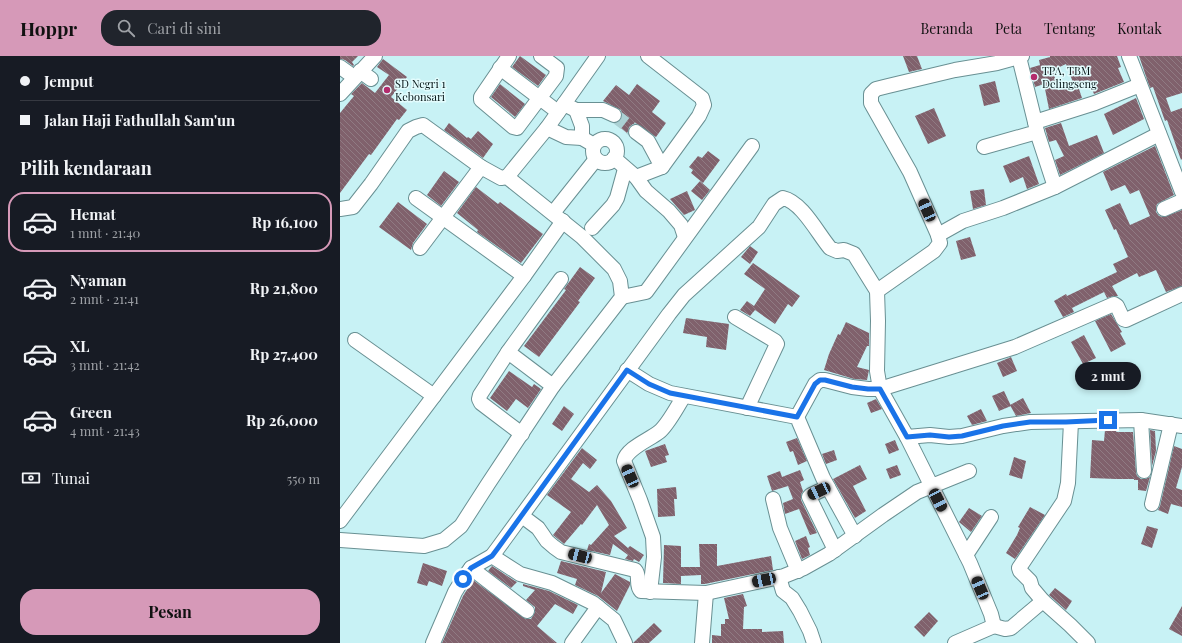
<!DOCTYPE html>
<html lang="id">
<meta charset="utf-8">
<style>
:root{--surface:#171b24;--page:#20242c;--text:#f1f3f6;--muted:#9ea1a6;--line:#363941;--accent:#d699b8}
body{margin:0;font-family:"Playfair Display",serif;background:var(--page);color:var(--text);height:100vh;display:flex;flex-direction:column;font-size:15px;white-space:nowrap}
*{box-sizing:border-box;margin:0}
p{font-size:13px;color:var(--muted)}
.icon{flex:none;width:22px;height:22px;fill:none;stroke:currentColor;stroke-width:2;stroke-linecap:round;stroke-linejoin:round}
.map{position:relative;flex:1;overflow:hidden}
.details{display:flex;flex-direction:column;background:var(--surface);width:340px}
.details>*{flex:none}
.hud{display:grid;align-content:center;height:88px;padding:0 20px;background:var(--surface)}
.end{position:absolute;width:18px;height:18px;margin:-9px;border:5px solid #1a73e8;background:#fff;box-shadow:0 0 0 2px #fff}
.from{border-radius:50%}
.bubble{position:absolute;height:28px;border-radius:14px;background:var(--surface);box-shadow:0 2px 6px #0003;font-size:13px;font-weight:700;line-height:28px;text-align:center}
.car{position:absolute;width:12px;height:24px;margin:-12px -6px;border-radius:5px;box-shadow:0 0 3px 1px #0007;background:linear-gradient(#222 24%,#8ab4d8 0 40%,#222 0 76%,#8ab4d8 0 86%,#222 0)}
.hud b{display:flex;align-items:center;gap:14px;height:38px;font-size:15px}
.hud b+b{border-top:1px solid var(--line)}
.hud i{width:10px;height:10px;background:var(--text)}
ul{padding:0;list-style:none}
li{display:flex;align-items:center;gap:12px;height:60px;margin:0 8px 6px;padding:0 12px;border:2px solid transparent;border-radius:16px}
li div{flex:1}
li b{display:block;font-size:15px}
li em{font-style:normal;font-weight:700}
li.selected{border-color:var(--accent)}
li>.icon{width:36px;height:36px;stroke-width:1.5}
h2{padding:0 20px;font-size:18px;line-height:48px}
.pay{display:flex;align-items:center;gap:10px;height:44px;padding:0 20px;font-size:15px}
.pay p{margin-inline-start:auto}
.button{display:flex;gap:8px;margin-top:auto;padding:8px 20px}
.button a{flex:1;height:46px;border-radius:16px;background:var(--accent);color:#111;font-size:16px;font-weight:700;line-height:46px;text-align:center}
header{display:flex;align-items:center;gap:24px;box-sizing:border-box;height:56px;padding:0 20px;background:var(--accent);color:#111}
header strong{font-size:19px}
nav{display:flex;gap:22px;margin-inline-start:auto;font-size:14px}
.search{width:280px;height:36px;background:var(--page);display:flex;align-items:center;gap:10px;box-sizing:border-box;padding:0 14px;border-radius:16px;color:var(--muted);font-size:15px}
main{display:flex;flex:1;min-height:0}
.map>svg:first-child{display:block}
.building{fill:url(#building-back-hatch)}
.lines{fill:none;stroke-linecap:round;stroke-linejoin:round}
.minor-tunnel{stroke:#abd1d4;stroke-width:14;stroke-dasharray:14 7;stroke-linecap:butt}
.minor-casing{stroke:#699093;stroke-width:16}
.minor{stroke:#fff;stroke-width:14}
.route{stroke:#1a73e8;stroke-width:5}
.poi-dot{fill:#b42c6d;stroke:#e3fcfd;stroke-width:1.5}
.labels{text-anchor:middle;stroke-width:3;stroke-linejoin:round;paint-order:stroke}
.poi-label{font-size:11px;fill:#051416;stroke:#e3fcfd;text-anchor:start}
</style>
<header>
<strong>Hoppr</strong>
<div class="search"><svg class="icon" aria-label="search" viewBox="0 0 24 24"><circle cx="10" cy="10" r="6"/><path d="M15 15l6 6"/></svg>Cari di sini</div>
<nav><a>Beranda</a><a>Peta</a><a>Tentang</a><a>Kontak</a></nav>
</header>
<main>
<section class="details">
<div class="hud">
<b><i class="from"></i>Jemput</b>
<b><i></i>Jalan Haji Fathullah Sam'un</b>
</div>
<h2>Pilih kendaraan</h2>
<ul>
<li class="selected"><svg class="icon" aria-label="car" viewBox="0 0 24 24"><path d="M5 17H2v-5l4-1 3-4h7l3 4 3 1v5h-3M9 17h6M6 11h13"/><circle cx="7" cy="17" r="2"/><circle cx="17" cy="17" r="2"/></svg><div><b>Hemat</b><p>1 mnt · 21:40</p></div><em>Rp 16,100</em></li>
<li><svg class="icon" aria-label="car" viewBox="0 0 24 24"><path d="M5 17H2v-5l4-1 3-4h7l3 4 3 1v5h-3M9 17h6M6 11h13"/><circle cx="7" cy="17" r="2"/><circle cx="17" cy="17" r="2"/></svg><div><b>Nyaman</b><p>2 mnt · 21:41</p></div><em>Rp 21,800</em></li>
<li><svg class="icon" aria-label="car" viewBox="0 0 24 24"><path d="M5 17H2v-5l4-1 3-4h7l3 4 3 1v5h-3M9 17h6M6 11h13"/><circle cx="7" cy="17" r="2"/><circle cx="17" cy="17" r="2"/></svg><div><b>XL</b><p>3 mnt · 21:42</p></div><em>Rp 27,400</em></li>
<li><svg class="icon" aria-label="car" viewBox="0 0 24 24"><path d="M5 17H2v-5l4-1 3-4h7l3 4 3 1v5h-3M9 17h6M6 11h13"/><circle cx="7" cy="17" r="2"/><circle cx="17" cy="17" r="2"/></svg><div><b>Green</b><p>4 mnt · 21:43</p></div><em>Rp 26,000</em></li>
</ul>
<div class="pay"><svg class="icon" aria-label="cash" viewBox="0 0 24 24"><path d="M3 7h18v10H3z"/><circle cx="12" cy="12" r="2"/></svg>Tunai<p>550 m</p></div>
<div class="button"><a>Pesan</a></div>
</section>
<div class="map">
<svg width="842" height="587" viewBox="0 0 842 587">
<defs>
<pattern id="building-back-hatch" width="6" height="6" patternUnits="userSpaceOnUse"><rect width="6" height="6" fill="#80616c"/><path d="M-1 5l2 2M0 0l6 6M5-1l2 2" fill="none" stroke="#907b83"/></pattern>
</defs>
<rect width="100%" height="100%" fill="#c8f2f5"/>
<g class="building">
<polygon points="0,0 18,0 12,6 14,9 13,10 5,4 0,3"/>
<polygon points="180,0 206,19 198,30 172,11"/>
<polygon points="563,0 577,0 582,13 569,16"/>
<polygon points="710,0 777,0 781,11 778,12 784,26 754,38 748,24 734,29 726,8 713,14 718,34 738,30 742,42 709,53 704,28 695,31 690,12 700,9 699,4 710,1"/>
<polygon points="799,0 842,0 842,37 826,42 831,56 842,52 842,103 841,104 827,64 825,65 813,31 810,32"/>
<polygon points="43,3 67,21 51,41 67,54 59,64 57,63 31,99 29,98 0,137 0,57 14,40 11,38 22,27 35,37 49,19 37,11"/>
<polygon points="655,25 660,46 644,50 639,29"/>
<polygon points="160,28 185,48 175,61 151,41"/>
<polygon points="297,28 320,45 312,56 326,67 316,81 297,68 293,68 289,71 288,78 275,67 279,66 282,62 282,58 281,54 263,45 276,29 289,39"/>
<polygon points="796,42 804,63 773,79 764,58"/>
<polygon points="594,52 606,80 588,88 575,60"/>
<polygon points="109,67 127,82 128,81 131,83 138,75 153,88 143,102 104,74"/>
<polygon points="721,67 729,90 757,79 764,97 720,119 715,104 724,100 716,84 709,86 705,72"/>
<polygon points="815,90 834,139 817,148 816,152 816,156 819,160 824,161 842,154 842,230 826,236 816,214 799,221 797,217 772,230 778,240 774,240 767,242 764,236 732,252 734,256 723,261 714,245 726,238 727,240 777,216 773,208 788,201 776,173 774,174 765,154 780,147 790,169 810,160 799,134 790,138 785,129 771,135 763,116"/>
<polygon points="368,95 380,104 363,127 351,117 353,114 349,111 358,100 362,102"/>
<polygon points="689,100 699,128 687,133 683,121 670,127 663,110"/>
<polygon points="104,115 119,126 101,150 87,139"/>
<polygon points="360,125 370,134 362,144 351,135"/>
<polygon points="136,131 158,148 160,146 203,178 181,207 137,176 138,174 117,157"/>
<polygon points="644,133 646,149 633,153 630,135"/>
<polygon points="347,135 355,154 344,159 330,143"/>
<polygon points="58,146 87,168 73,187 71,194 39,171"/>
<polygon points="630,181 636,200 621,204 616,185"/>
<polygon points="410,190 418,196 410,208 401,201"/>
<polygon points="413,207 460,240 452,251 448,248 435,268 415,254 410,260 400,254 407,245 414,250 425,233 404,218"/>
<polygon points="240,211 255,222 238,245 240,246 199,301 184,290 226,234 224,233"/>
<polygon points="771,258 782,276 780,277 786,288 771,296 755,265"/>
<polygon points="346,262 389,268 386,294 366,291 367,281 343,277"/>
<polygon points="506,266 529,277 529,290 527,290 517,311 529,314 527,324 514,323 484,314 489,298 498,278 500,279"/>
<polygon points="744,279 756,302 743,308 731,286"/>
<polygon points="671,301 677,315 663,321 657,307"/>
<polygon points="169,315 192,331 194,328 201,333 188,352 176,343 167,355 150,342"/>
<polygon points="664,335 671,350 659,355 652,340"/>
<polygon points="683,342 691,357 676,360 670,349"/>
<polygon points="536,343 542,353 531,357 527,347"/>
<polygon points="224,350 234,358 222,375 212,368"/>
<polygon points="641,353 647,365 632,369 627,360"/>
<polygon points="765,374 777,374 776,376 793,376 796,416 797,420 801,423 805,423 810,421 806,435 798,434 798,424 794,424 794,423 776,423 750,422 752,384 764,385"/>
<polygon points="810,374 815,375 816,395 812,410"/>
<polygon points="457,382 467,405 458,409 453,395 450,396 446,386"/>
<polygon points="555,384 559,394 549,398 545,388"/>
<polygon points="325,388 329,399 325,400 327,406 311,411 305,395"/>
<polygon points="834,390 842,393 842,411 836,432 842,434 842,451 831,448 828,458 818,454 820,450"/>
<polygon points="242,392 257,404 250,413 243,407 231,423 249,436 257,429 271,445 287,472 274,480 288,492 290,490 304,499 299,506 294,503 293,505 285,503 288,499 273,488 270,499 247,494 249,488 251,489 269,469 257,449 242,469 241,468 224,488 213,479 231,456 207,439"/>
<polygon points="494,394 497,404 486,408 482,398"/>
<polygon points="674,401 686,405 682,423 669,419"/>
<polygon points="520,409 527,423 513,430 526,455 515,462 493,423"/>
<polygon points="557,409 561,419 550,423 546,413"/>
<polygon points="460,414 464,424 460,426 463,435 461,439 461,444 477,477 470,479 459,453 445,458 443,447 453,443 448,430 432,435 427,420 440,415 442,421"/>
<polygon points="336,431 337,443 334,443 335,460 318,461 317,433"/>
<polygon points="690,451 705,459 675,503 666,497 677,479 680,472 678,471"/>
<polygon points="629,452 642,460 631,476 619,466"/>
<polygon points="807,470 818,473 812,492 801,488"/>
<polygon points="466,480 470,491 468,492 470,499 462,503 455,485"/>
<polygon points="359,488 377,488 377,510 431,500 433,514 365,528 361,528 361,519 341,520 341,528 323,527 324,489 341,490 341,511 360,511"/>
<polygon points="221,505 266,516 261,537 275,518 290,526 290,529 277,555 258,540 235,529 237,523 217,517"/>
<polygon points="83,507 107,515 102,530 89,525 87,530 77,527"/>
<polygon points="152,510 175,525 177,526 171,532 148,515"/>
<polygon points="133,524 186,563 191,563 195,556 195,551 186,544 195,534 183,530 183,528 209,535 238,549 233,558 215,548 197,570 217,587 102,587 123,540"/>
<polygon points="715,532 732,545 726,554 709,539"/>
<polygon points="403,538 407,550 404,551 403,573 422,573 422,576 443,575 444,587 372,587 372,579 381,580 381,568 385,568 385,563 389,563 384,542"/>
<polygon points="842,550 842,580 829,573"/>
<polygon points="589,556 598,565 584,581 574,571"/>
<polygon points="314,567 322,575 309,587 293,587"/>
</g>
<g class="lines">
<polyline class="minor-tunnel" points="274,59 296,76"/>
<defs>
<g id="minor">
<polyline points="169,0 141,41 141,44 173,71 177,72 216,20 217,12 201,0"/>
<polyline points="789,0 842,136"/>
<polyline points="679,1 695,66 755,47 800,29"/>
<polyline points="0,11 14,21"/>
<polyline points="160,12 218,56"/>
<polyline points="20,15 31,23"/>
<polyline points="0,38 35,0"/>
<polyline points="224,48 236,54 263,54 274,59"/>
<polyline points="236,54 242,70 242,82"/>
<polyline points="207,72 226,81 242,82 254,89"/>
<polyline points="296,76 308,85 322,111"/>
<polyline points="697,76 715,131"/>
<circle cx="265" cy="95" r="12"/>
<polyline points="644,91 697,76 695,66"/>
<polyline points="274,102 296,121 306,135 329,155 341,169 345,181"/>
<polyline points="167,121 207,72 258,0"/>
<polyline points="296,121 322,111 359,60 364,49 362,42 308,0"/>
<polyline points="76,142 184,220"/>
<polyline points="0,153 13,151 31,128 68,75 76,71 83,69 141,111 161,122 167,121 242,181 274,213 280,225 282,241 213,330 168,296 221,223"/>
<polyline points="824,153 842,145"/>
<polyline points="213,157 256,103"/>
<polyline points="252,172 273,149 277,142 285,113"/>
<polyline points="598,179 623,165 663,152 715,131 819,78"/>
<polyline points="80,192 141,111"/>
<polyline points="537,235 594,195 600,187 598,179 570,116 531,47 531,38 536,33 548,30 615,14 657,7 682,0"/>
<polyline points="282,241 306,236 412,90"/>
<polyline points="395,261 435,285 437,288 407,352"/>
<polyline points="15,284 94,340"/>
<polyline points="168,296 140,339 139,343 141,347 182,378"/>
<polyline points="287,314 309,328 330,337 457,361 483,422 515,480"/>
<polyline points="457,361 475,328 480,324 485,324 512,331 528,333 540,333 675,291 774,248 777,250 783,263 786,264 842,238"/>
<polyline points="801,364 804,415"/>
<polyline points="567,381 590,379 609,381 622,380 663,370 690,366 801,364 842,370"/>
<polyline points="488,431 471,439 469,441 495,494"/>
<polyline points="433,443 440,472 458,515"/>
<polyline points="812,448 831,368"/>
<path d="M182,460L198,472L207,485L214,491L221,496L295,514C301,520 295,529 301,535L366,537L444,520L464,512L489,498L543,459L577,436L629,415"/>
<polyline points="0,465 184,220 223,165"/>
<polyline points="0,484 84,490 104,484 121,470 148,428 213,330"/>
<polyline points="626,499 651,461"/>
<polyline points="152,500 180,518 212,527 253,547 274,564 285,587"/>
<polyline points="131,512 187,555"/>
<polyline points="439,521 443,535 452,542 460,555 470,575 474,587"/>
<path d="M310,536L314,501L313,481L300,444L284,405C287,392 309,384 319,376C328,369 338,349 344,340"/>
<polyline points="703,545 692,532 690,525 680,515 679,512 724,445 728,427 731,366"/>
<polyline points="654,570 665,573 671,572 703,545 730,569 748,587"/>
<path d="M93,587L115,536L123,523L131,512L152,500L158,492L329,258L344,239L419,171L434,148L443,142C462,146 478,178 490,192L497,195L504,194L514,198L537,235L538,265L537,315L540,333L567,381L630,507L651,558L654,570L615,587"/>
<polyline points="232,587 258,551"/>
<polyline points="362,587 366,537"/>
</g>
</defs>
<use href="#minor" class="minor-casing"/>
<use href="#minor" class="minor"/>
</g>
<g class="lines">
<polyline class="route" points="123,523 131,512 152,500 158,492 287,314 309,328 330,337 457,361 475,328 480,324 485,324 512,331 528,333 540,333 567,381 590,379 609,381 622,380 663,370 690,366 726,366 768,364"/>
</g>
<g class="poi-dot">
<circle cx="694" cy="21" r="4"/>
<circle cx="47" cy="34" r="4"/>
</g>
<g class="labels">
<g class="poi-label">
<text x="702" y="19">TPA, TBM<tspan x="702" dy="13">Delingseng</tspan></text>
<text x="55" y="32">SD Negri 1<tspan x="55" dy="13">Kebonsari</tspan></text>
</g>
</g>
</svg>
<i class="end from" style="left:123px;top:523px"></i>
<i class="end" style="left:768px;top:364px"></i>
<div class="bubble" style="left:735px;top:306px;width:66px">2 mnt</div>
<i class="car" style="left:587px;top:154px;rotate:336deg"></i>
<i class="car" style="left:290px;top:420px;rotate:336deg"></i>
<i class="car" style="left:479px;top:435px;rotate:245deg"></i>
<i class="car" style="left:598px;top:444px;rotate:153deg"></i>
<i class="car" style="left:240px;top:500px;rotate:285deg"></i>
<i class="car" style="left:424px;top:524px;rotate:258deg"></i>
<i class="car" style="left:640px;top:532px;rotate:337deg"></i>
</div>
</main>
